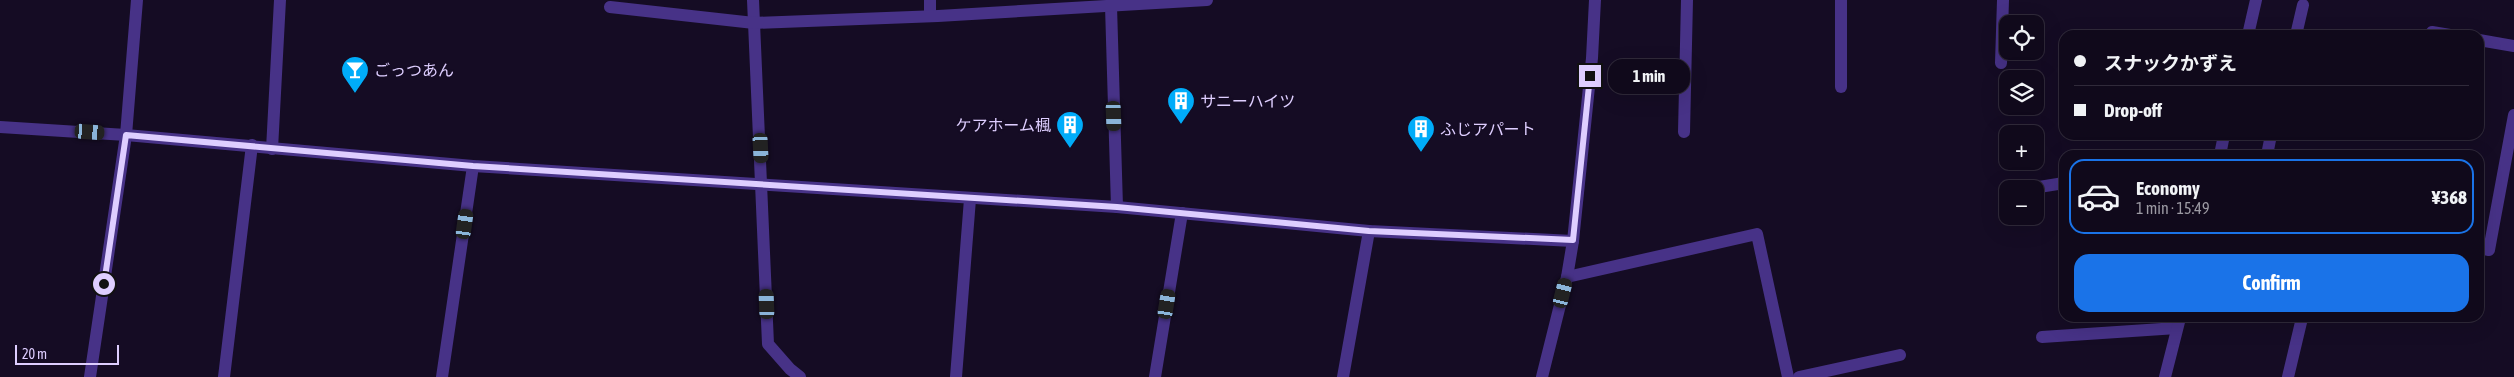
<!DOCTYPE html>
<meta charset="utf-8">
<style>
:root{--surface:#10091b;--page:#1e1728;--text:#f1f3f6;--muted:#9c9aa3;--line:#302a3a;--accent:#1a73e8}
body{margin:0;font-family:"Asap Condensed","Noto Sans JP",sans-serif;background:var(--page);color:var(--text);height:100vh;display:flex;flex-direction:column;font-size:19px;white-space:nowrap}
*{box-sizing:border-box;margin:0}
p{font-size:16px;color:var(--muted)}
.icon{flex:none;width:28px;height:28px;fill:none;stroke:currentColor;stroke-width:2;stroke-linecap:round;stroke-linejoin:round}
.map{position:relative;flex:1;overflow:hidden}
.sheet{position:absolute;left:2059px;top:150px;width:425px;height:172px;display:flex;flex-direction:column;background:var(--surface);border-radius:15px;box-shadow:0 5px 20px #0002,0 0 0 1px var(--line)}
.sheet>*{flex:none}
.guide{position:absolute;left:2059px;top:30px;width:425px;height:110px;border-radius:15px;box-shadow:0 5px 20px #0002,0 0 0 1px var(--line);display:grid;align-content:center;height:110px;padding:0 15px;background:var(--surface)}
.buttons{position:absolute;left:1999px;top:15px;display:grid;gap:10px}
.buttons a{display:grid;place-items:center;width:45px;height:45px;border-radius:10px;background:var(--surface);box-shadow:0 5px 20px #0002,0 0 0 1px var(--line);font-size:25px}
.scale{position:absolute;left:15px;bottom:12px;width:104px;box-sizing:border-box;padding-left:5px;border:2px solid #deceff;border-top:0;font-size:14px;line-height:18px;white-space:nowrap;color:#deceff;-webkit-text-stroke:4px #150c24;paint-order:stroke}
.end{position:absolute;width:22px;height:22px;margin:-11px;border:6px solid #deceff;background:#111;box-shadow:0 0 0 2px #111}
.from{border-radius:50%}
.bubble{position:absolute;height:35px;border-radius:15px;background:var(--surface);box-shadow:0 5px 20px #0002,0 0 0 1px var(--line);font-size:16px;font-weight:700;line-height:35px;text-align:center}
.car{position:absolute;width:15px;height:30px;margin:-15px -8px;border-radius:6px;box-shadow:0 0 4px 1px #0007;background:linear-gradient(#222 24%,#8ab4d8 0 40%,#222 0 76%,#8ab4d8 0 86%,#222 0)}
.guide b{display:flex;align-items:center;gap:18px;height:48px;font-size:19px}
.guide b+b{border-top:1px solid var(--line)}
.guide i{width:12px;height:12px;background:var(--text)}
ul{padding:9px 0 0;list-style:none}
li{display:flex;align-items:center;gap:15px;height:75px;margin:0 10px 8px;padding:0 5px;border:2px solid transparent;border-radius:15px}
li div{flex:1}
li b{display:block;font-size:19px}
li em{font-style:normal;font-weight:700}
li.selected{border-color:var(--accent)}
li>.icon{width:45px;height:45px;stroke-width:1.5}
.action{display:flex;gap:10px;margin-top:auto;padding:10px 15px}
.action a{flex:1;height:58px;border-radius:15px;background:var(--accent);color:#fff;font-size:20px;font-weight:700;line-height:58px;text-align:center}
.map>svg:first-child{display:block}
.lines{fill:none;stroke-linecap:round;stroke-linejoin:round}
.minor{stroke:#473287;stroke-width:12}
.route{stroke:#deceff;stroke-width:6}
.labels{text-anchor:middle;stroke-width:4;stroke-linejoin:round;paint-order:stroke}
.poi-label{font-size:16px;fill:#deceff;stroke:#150c24;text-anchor:start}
</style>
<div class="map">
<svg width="2514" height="377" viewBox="0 0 2514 377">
<rect width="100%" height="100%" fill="#150c24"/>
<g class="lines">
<g class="minor">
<polyline points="753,0 768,344 790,369 800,377"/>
<polyline points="930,0 930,16"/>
<polyline points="1111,6 1117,207"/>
<polyline points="610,7 754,23 938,16 1207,0"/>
<polyline points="2432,32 2450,35"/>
<polyline points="2248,35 2256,0"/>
<polyline points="2296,35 2303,5"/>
<polyline points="2479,40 2514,46"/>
<polyline points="2001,63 2003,0"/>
<polyline points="1841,87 1841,0"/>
<polyline points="0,127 126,135 473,166 1117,207 1369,231 1573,241"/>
<polyline points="1684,132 1687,0"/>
<polyline points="272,149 280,0"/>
<polyline points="2220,155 2224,135"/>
<polyline points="2267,155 2271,135"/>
<polyline points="2027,189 2064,183"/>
<polyline points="2479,248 2489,250 2514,115"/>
<polyline points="1567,277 1757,234 1788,377"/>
<polyline points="2042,337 2177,328"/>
<polyline points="90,377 126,135 137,0"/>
<polyline points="224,377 252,145"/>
<polyline points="442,377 473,166"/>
<polyline points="956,377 970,199"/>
<polyline points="1155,377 1182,213"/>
<polyline points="1343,377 1369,231"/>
<polyline points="1542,377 1567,277 1573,241 1592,58 1595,0"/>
<polyline points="1799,377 1900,355"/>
<polyline points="2165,377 2180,318"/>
<polyline points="2288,377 2302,318"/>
</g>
</g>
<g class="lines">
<polyline class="route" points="104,284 126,135 473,166 1117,207 1369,231 1573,240 1590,76"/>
</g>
<defs>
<symbol id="bar-pin" viewBox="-11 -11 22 30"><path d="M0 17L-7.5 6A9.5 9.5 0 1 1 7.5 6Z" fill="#00acf9" stroke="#150c24"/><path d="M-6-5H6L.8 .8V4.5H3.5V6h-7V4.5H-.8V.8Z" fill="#fff"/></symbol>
<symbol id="building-pin" viewBox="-11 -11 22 30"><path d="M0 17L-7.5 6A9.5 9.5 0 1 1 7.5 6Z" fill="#00acf9" stroke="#150c24"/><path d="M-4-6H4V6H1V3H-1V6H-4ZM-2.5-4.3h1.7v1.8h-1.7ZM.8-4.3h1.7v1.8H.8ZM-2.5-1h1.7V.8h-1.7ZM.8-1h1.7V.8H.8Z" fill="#fff"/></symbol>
</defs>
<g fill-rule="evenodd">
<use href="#bar-pin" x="339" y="54" width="32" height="43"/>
<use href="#building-pin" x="1165" y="85" width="32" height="43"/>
<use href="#building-pin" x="1054" y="109" width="32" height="43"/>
<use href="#building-pin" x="1405" y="113" width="32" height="43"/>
</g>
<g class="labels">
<g class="poi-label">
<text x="374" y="76">ごっつあん</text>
<text x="1200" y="107">サニーハイツ</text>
<text x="1051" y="131" text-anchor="end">ケアホーム楓</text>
<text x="1440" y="135">ふじアパート</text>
</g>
</g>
</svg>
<div class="buttons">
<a><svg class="icon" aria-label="locate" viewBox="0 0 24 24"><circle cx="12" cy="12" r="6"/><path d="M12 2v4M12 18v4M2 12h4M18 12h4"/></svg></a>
<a><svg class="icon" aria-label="layers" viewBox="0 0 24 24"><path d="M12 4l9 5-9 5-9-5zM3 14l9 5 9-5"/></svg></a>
<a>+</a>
<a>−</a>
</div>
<div class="scale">20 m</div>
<i class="end from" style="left:104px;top:284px"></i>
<i class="end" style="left:1590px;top:76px"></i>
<div class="bubble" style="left:1608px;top:59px;width:82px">1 min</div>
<i class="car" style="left:1114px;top:116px;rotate:178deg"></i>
<i class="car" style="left:90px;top:132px;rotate:94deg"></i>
<i class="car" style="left:761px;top:148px;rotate:177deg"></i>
<i class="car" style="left:465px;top:224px;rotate:8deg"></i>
<i class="car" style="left:1563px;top:293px;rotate:14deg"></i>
<i class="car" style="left:767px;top:304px;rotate:358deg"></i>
<i class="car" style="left:1167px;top:304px;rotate:9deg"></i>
<div class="guide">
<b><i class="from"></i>スナックかずえ</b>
<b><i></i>Drop-off</b>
</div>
<section class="sheet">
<ul>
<li class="selected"><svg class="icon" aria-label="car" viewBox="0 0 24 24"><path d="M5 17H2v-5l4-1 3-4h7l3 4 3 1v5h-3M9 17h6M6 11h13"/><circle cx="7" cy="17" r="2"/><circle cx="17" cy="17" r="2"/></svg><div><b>Economy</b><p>1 min · 15:49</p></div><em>¥368</em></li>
</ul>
<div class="action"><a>Confirm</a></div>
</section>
</div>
